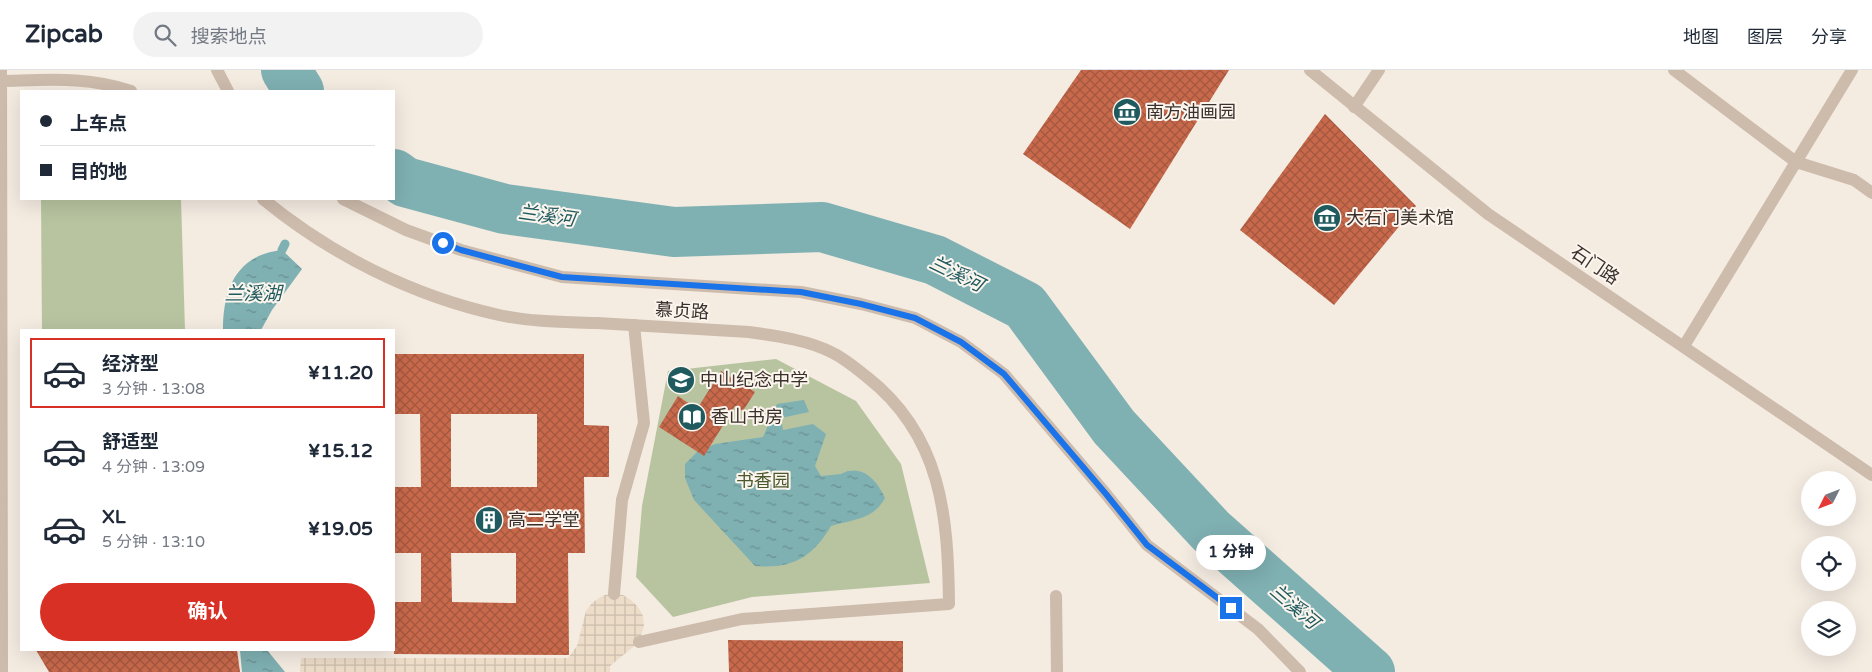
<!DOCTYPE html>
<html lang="zh">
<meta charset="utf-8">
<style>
:root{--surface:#fff;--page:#f2f2f3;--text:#1f2937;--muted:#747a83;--line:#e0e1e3;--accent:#d93025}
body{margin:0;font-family:"Varela Round","Noto Sans SC",sans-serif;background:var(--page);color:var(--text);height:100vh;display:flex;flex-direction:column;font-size:19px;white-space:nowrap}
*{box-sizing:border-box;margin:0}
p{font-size:16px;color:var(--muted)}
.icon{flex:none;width:28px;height:28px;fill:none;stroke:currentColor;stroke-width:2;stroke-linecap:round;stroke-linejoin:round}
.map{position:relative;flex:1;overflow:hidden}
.details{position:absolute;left:20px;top:259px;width:375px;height:322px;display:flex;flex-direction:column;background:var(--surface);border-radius:0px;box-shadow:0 5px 20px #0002}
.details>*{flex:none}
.banner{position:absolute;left:20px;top:20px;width:375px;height:110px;border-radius:0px;box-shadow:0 5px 20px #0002;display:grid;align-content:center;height:110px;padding:0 20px;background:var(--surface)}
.needle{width:32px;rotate:228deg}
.controls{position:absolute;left:1801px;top:401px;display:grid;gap:10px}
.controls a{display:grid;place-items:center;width:55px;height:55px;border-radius:50%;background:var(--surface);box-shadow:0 5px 20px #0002;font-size:25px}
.end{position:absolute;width:22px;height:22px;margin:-11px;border:6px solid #1a73e8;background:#fff;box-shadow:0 0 0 2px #fff}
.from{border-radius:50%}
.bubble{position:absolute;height:35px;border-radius:18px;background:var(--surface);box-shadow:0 5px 20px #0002;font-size:16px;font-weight:700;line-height:35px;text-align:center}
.banner b{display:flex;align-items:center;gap:18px;height:48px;font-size:19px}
.banner b+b{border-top:1px solid var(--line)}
.banner i{width:12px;height:12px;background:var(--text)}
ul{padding:9px 0 0;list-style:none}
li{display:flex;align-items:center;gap:15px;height:70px;margin:0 10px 8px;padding:0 10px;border:2px solid transparent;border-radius:0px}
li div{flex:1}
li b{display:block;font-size:19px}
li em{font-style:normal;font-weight:700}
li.current{border-color:var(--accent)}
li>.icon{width:45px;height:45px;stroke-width:1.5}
.primary-button{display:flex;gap:10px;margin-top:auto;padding:10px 20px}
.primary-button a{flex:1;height:58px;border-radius:30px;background:var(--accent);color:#fff;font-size:20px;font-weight:700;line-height:58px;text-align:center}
header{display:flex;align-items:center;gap:30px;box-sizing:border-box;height:70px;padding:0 25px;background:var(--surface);border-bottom:1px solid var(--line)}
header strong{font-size:24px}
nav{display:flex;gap:28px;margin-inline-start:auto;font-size:18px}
.search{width:350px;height:45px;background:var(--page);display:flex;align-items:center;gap:12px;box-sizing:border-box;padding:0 18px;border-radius:28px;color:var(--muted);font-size:19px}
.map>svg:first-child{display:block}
.park{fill:#b8c4a0}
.plaza{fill:url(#plaza-grid)}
.water{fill:url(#water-ripples)}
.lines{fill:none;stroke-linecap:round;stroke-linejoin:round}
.stream{stroke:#7fb0b2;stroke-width:9}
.river{stroke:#7fb0b2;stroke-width:50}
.building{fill:url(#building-cross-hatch);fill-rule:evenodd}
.minor{stroke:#cdbbac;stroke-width:12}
.route{stroke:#1a73e8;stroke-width:6}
.labels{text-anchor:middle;stroke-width:4;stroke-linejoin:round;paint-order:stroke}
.poi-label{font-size:18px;fill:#3b302b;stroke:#fbf5ee;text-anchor:start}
.street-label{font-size:18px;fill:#3b302b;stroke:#fbf5ee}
.park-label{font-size:18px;fill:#4a5a2e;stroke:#fbf5ee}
.water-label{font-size:19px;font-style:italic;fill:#1f5a5e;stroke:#fbf5ee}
</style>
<header>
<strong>Zipcab</strong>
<div class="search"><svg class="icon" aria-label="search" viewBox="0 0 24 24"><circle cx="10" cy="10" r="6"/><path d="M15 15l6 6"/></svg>搜索地点</div>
<nav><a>地图</a><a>图层</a><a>分享</a></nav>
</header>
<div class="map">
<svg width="1872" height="602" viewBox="0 0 1872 602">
<defs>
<pattern id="plaza-grid" width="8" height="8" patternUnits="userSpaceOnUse" patternTransform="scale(1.25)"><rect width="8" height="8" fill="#ecdcc8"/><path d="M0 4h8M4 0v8" fill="none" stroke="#cbbdac"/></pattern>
<pattern id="water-ripples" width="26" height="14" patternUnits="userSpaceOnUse" patternTransform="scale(1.25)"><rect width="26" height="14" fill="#7fb0b2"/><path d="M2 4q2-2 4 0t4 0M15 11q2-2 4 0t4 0" fill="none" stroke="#699091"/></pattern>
<pattern id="building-cross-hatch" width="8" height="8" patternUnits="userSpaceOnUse" patternTransform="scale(1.25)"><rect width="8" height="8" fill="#c8694b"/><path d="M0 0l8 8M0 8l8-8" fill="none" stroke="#a4573f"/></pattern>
</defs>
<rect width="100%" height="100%" fill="#f4ebe1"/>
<g class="park">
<polygon points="41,129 181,129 185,260 42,260"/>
<polygon points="776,289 856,331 901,394 930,513 752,527 673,547 636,507 642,436 668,301"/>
</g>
<polygon class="plaza" points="614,524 623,525 631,530 638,537 643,546 644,556 639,572 610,596 610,602 300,602 301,588 568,588 577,576 586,541 592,533 599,528 605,525"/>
<g class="water">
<path d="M282,180L302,199L272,240L261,260H223C223,219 236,185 282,180Z"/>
<path d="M804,330L809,342L781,348L783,360L813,354L826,364L815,396L821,406C827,405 835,405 841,404C844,403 846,401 849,401C866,397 879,414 885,428C873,450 854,449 831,456C812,488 792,499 755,496L694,430L685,408V394L697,382L715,374L763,367L777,334Z"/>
<polygon points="240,580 267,580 285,602 242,602"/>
</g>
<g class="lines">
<polyline class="stream" points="282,180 285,174"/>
<g class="river">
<polyline points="286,0 299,21"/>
<polyline points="394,104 405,112 505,139 674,162 822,157 935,190 1025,236 1114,357 1211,461 1370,602"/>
</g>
</g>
<g class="building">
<polygon points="1081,0 1229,0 1130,159 1023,84"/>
<polygon points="1325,44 1416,136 1334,235 1240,160"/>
<path d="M394,284H584V355L609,356V407H584L585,483H568L569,585L394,584V532H421V483H394V417H421L420,344H394ZM451,344H537V417H451ZM451,483H516V533L452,532Z"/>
<polygon points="721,301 755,322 743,341 735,336 704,386 659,357 678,326 697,339"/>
<polygon points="728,570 903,571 903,602 729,602"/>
<polygon points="36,580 237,580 240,602 49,602"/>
</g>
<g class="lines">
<g class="minor">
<polyline points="1,0 2,602"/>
<polyline points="217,0 228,21"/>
<polyline points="1310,0 1488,144 1872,405"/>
<polyline points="1674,0 1796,92 1854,110 1872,123"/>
<path d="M1,11C47,10 87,6 131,21"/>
<polyline points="1354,37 1379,0"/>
<path d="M263,129C331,185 413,226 499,245C531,252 565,252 597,253C648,256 698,259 749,262C777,266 808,270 833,283C845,289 857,299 867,307C942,366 948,446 949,534L742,549L639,572"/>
<polyline points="343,129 406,160 461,180 562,207 801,222 861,234 915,248 961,272 1004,304 1106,424 1147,475 1258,559 1300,602"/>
<polyline points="1684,276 1852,0"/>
<polyline points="614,524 622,430 644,353 634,255"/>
<polyline points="1056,526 1057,602"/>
</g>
</g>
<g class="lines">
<polyline class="route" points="443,173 461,180 562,207 801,222 861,234 915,248 961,272 1004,304 1106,424 1147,475 1231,538"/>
</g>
<defs>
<symbol id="museum-disc" viewBox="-11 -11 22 22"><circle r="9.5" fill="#1f5a5e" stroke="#fbf5ee"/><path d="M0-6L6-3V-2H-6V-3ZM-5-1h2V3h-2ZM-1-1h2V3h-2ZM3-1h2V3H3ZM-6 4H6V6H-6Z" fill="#fff"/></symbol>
<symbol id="school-disc" viewBox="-11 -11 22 22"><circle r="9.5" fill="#1f5a5e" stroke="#fbf5ee"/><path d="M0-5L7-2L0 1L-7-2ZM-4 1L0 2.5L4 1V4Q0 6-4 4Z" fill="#fff"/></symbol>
<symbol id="library-disc" viewBox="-11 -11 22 22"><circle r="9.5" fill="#1f5a5e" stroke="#fbf5ee"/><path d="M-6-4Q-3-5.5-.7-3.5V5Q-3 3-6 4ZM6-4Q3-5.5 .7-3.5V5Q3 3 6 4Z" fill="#fff"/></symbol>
<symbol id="building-disc" viewBox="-11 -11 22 22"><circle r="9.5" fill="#1f5a5e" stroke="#fbf5ee"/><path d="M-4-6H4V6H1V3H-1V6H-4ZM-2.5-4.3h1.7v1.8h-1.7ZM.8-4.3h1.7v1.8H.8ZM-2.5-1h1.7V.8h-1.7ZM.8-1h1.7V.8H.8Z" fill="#fff"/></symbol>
</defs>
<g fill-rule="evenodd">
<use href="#museum-disc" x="1111" y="26" width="32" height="32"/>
<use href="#museum-disc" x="1311" y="132" width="32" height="32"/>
<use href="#school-disc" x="665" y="294" width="32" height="32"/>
<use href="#library-disc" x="676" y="331" width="32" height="32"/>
<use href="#building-disc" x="473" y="434" width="32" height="32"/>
</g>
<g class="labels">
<g class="poi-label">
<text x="1146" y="48">南方油画园</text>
<text x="1346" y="154">大石门美术馆</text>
<text x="700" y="316">中山纪念中学</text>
<text x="711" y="353">香山书房</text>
<text x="508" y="456">高二学堂</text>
</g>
<g class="street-label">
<text transform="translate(1595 195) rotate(34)" y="6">石门路</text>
<text transform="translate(682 241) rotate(3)" y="6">慕贞路</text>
</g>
<g class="park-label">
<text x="763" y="417">书香园</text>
</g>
<g class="water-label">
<text transform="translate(547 145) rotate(8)" y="7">兰溪河</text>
<text transform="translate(957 203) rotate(26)" y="7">兰溪河</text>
<text x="253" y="230">兰溪湖</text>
<text transform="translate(1295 536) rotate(41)" y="7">兰溪河</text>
</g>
</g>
</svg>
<div class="controls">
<a><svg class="needle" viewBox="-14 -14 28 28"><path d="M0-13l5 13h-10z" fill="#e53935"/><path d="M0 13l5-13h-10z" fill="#747a83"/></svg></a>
<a><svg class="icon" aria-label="locate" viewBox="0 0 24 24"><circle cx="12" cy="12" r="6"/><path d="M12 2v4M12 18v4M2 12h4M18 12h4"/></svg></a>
<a><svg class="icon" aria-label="layers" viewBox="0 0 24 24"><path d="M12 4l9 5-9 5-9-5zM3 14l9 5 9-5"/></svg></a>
</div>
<i class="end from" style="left:443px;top:173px"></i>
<i class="end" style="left:1231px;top:538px"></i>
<div class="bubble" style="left:1196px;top:465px;width:70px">1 分钟</div>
<div class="banner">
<b><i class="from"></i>上车点</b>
<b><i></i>目的地</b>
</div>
<section class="details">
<ul>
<li class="current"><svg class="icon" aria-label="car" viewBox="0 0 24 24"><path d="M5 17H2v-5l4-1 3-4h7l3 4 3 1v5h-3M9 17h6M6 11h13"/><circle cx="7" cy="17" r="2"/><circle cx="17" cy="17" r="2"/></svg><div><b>经济型</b><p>3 分钟 · 13:08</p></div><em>¥11.20</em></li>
<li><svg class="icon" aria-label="car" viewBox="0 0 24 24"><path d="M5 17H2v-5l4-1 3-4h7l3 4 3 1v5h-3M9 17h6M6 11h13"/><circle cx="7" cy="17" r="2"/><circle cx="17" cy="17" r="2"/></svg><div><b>舒适型</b><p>4 分钟 · 13:09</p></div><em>¥15.12</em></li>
<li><svg class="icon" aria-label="car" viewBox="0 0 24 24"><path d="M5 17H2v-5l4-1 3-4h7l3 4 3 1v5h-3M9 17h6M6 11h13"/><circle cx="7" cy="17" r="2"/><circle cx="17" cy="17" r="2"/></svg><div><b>XL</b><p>5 分钟 · 13:10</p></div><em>¥19.05</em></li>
</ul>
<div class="primary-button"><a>确认</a></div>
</section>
</div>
